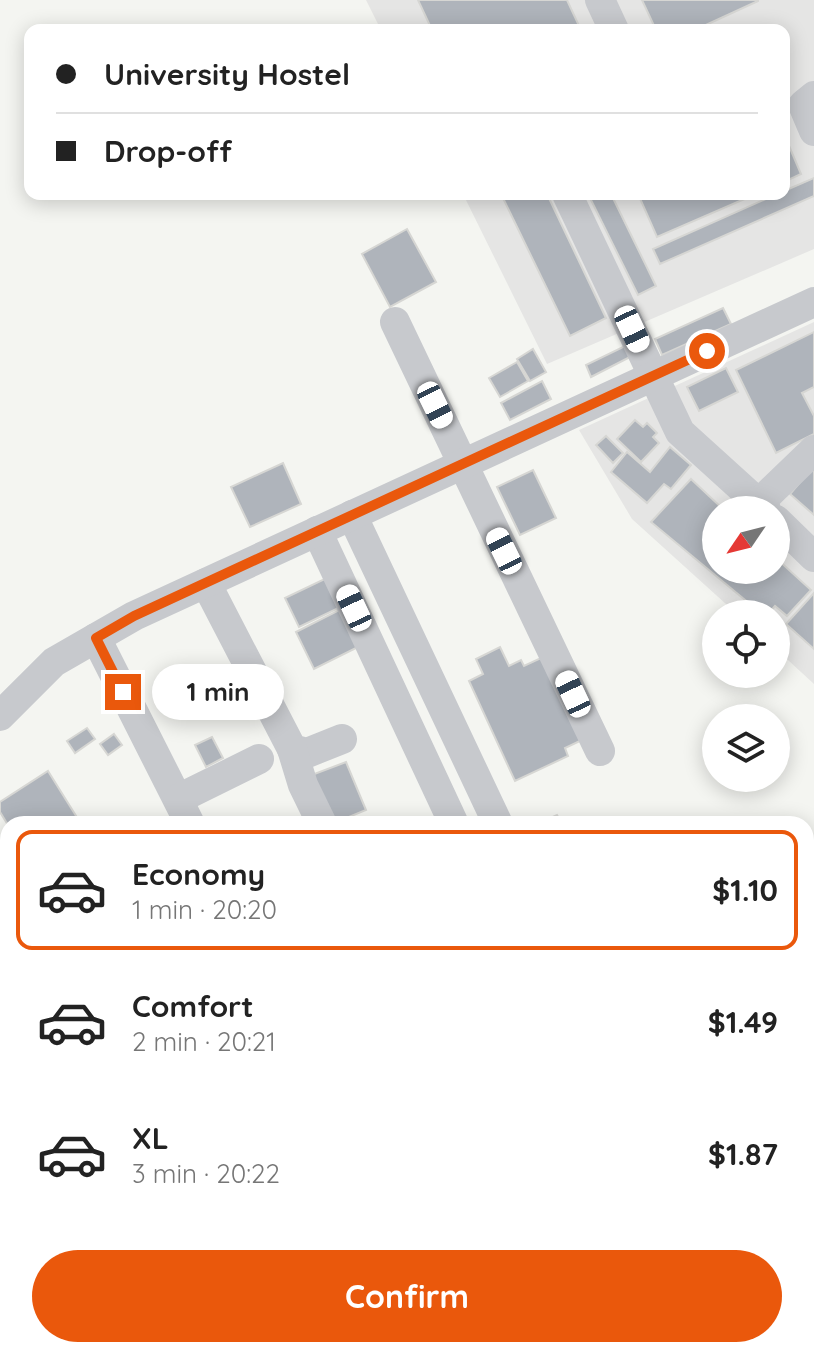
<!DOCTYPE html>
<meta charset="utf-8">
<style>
:root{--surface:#fff;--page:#f2f2f2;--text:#222;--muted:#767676;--line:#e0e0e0;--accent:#ea580c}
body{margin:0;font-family:Quicksand,sans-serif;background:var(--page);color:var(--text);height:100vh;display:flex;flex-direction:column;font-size:30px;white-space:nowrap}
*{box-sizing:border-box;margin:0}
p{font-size:26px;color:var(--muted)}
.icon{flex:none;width:44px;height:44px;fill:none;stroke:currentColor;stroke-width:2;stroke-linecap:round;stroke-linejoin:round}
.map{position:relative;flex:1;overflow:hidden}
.panel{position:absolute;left:0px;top:816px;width:814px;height:542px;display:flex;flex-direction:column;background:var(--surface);border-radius:24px 24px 0 0;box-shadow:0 4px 20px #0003}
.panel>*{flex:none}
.guide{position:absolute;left:24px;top:24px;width:766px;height:176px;border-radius:16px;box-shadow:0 4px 20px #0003;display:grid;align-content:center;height:176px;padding:0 32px;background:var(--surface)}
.needle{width:52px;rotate:235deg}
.controls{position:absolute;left:702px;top:496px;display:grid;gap:16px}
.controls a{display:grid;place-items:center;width:88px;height:88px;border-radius:50%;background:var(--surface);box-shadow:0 4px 20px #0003;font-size:40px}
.end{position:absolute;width:36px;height:36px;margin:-18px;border:10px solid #ea580c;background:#fff;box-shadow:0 0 0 4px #fff}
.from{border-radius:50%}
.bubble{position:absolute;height:56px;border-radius:28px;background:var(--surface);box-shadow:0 4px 20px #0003;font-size:26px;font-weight:700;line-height:56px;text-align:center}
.car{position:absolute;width:24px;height:48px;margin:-24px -12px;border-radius:10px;box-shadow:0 0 6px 2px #0007;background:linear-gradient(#fff 24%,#345 0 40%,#fff 0 76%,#345 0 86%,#fff 0)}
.guide b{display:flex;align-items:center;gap:28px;height:76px;font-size:30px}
.guide b+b{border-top:2px solid var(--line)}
.guide i{width:20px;height:20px;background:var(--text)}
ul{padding:14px 0 0;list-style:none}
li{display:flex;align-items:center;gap:24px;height:120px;margin:0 16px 12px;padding:0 16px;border:4px solid transparent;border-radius:16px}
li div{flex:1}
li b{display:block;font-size:30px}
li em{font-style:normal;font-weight:700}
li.on{border-color:var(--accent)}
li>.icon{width:72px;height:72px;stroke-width:1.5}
.cta{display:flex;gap:16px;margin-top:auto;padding:16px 32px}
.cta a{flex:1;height:92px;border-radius:48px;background:var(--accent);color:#fff;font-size:32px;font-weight:700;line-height:92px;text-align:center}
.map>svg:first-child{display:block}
.built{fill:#e5e5e4;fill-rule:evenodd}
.building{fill:#afb4bb;stroke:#d6d6d3;stroke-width:2}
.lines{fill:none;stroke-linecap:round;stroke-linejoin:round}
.minor{stroke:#c7c9cd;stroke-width:30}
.route{stroke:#ea580c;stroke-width:10}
</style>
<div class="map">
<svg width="814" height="1357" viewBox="0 0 814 1357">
<rect width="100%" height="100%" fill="#f4f5f1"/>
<g class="built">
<polygon points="366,0 814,0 814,249 547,364 463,194 784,194 784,30 381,30"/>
<path d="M814,322V684L776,649V614H737L632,519L579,430ZM716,510H776V570H716Z"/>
</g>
<g class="building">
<polygon points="418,0 567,0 581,30 432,30"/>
<polygon points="642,0 758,0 758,1 695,30 656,30"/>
<polygon points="784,134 801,174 784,182"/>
<polygon points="814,178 814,196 660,264 653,249 777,194 784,194 784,191"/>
<polygon points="501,194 547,194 606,318 570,336"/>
<polygon points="588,194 611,194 656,286 638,295"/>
<polygon points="638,194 756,194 657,237"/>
<polygon points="407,229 436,282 390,307 362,254"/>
<polygon points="723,308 731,324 662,355 655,339"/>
<polygon points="814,332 814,387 802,393 814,416 814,434 776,453 736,370"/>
<polygon points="625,346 630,357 591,377 586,365"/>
<polygon points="533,349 546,372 530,381 517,359"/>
<polygon points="517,362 528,381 500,397 489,378"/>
<polygon points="726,368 738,392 699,411 687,387"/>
<polygon points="542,381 551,399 510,420 501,403"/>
<polygon points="635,420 643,427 647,423 657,433 653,437 659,443 641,462 617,439"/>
<polygon points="606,436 623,453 613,463 596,445"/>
<polygon points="670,447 691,465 671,489 664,484 647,503 611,472 627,452 650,472"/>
<polygon points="283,463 301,504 250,527 231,487"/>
<polygon points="814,466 814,515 790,494"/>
<polygon points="533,470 556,518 520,535 497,487"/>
<polygon points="691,479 724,510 716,510 716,570 776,570 776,558 811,590 787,616 775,606 768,614 762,614 651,522"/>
<polygon points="335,574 349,603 299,627 285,598"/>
<polygon points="814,593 814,649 786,624"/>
<polygon points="349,605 368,642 314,669 296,632"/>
<polygon points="500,647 509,666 521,660 524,666 543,657 582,740 565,748 568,756 515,781 469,681 483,674 476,659"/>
<polygon points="87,728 95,739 75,753 67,741"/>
<polygon points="114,734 122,745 108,755 100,744"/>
<polygon points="212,737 223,758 206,767 195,745"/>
<polygon points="346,762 366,810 332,824 309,776"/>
<polygon points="48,771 78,819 71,824 8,825 0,812 0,802"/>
<polygon points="557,815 562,824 537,824"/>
<polygon points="809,1237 814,1247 814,1261 806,1265 806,1238"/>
<polygon points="813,1299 814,1301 814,1333 810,1325 806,1326 806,1302"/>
<polygon points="303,1350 328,1350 332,1357 290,1357"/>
<polygon points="669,1350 702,1350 704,1354 699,1357 665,1357 663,1353"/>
</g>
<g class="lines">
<g class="minor">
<polyline points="600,0 614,30"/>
<polyline points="814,96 803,105 814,131"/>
<polyline points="567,194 680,432 766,510"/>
<polyline points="395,322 600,751"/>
<polyline points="759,503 814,450"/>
<polyline points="352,515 498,824"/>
<polyline points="776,520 814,557"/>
<polyline points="317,531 454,824"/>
<polyline points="206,583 292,749 307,753 342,739"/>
<polyline points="96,638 190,824"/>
<polyline points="0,716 54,662 134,616 814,302"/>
<polyline points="292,749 303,785 322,824"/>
<polyline points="178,799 259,759"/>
<polyline points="0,855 8,868"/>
<polyline points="264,1350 268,1357"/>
<polyline points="444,1350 448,1357"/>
<polyline points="727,1350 731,1357"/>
<polyline points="780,1350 783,1357"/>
</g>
</g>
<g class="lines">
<polyline class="route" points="123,692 96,638 134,616 707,351"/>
</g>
</svg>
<div class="controls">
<a><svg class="needle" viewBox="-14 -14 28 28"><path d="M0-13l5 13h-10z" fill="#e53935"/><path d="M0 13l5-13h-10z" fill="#767676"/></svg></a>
<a><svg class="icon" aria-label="locate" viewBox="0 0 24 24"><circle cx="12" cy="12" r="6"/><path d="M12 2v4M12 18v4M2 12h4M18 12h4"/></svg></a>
<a><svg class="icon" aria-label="layers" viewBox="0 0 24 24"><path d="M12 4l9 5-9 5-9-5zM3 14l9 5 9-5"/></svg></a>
</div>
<i class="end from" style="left:707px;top:351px"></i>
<i class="end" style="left:123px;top:692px"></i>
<div class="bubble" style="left:152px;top:664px;width:132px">1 min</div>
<i class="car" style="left:632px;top:329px;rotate:155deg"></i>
<i class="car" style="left:435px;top:405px;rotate:154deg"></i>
<i class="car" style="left:504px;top:551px;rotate:334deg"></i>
<i class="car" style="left:354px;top:608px;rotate:335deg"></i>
<i class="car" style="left:573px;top:694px;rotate:335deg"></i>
<div class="guide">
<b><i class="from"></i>University Hostel</b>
<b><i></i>Drop-off</b>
</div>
<section class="panel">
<ul>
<li class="on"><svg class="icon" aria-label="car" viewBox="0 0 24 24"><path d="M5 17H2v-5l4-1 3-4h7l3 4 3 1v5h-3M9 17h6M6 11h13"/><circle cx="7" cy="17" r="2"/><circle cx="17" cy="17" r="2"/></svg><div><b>Economy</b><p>1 min · 20:20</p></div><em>$1.10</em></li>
<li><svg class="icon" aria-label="car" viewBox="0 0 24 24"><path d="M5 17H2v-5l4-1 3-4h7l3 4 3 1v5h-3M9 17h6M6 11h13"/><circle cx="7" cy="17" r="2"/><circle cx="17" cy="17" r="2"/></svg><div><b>Comfort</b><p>2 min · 20:21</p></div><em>$1.49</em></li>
<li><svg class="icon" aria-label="car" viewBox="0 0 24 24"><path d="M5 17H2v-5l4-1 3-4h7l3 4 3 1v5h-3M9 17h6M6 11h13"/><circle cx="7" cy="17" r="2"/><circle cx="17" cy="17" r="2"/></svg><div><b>XL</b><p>3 min · 20:22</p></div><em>$1.87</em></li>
</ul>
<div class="cta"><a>Confirm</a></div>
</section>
</div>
